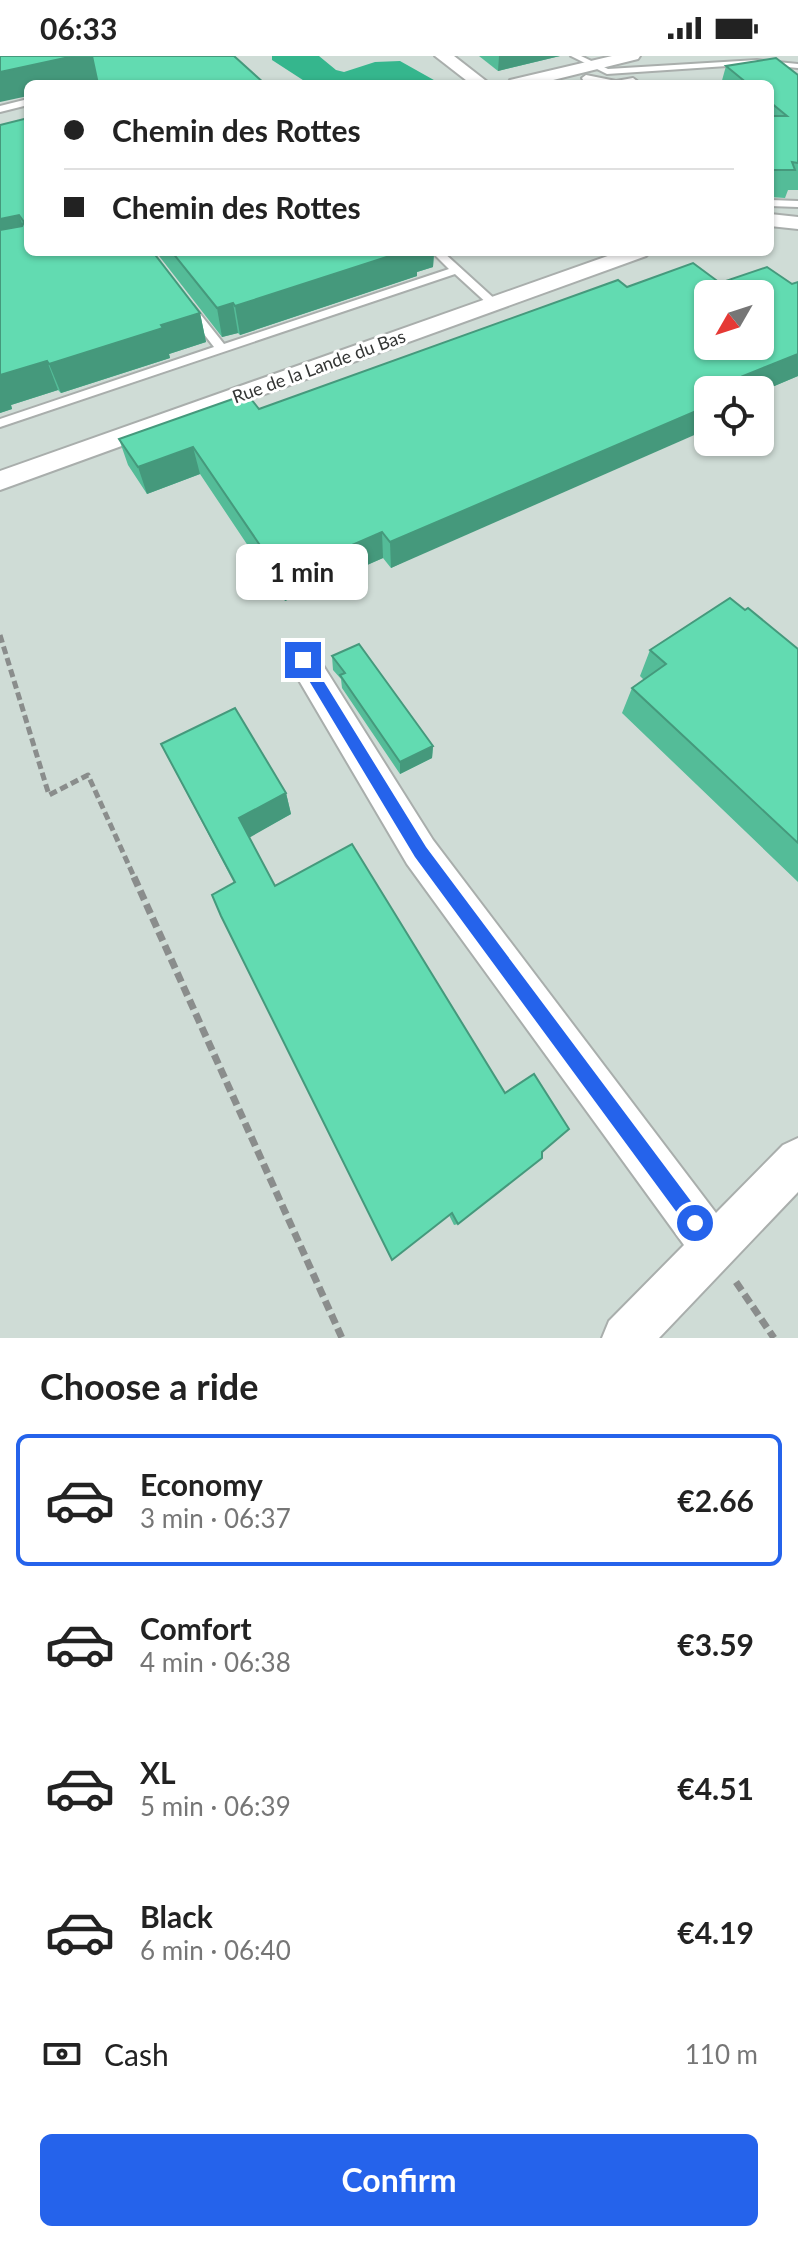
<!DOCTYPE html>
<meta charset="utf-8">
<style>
:root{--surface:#fff;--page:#f6f6f6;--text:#222;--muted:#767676;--line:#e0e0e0;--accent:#2563eb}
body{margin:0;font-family:Lato,sans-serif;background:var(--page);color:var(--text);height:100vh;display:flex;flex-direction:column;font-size:30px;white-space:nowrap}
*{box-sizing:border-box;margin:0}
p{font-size:26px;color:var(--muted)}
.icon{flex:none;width:44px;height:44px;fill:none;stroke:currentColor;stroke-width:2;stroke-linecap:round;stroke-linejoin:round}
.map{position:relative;height:1282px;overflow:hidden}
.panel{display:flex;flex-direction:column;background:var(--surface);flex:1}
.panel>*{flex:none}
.top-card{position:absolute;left:24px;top:24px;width:750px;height:176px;border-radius:12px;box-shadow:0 2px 6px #0004;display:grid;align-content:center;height:176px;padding:0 40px;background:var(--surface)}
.needle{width:52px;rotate:231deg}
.controls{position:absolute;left:694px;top:224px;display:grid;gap:16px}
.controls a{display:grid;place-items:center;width:80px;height:80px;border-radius:12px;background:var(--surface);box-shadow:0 2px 6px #0004;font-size:40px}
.end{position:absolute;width:36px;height:36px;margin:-18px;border:10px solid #2563eb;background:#fff;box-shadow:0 0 0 4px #fff}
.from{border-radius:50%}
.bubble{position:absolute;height:56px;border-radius:12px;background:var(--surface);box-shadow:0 2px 6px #0004;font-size:26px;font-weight:700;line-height:56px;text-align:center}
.top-card b{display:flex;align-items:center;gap:28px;height:76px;font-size:30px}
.top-card b+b{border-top:2px solid var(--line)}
.top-card i{width:20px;height:20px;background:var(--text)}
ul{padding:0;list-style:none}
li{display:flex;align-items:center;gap:24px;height:132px;margin:0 16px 12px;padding:0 24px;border:4px solid transparent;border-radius:12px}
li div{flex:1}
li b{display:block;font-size:30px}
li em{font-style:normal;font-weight:700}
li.active{border-color:var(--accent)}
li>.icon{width:72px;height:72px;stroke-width:1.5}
h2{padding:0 40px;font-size:36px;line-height:96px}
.pay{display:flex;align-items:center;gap:20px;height:88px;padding:0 40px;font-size:30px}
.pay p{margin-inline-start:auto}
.cta{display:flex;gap:16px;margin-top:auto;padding:16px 40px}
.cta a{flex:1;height:92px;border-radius:12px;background:var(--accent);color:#fff;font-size:32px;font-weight:700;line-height:92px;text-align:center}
.status{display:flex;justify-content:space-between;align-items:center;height:56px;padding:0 40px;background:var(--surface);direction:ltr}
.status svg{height:22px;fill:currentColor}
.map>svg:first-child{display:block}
.built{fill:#cfdcd6;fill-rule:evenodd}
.water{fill:#35b68d}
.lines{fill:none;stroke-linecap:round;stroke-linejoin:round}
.lane-casing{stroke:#a9aeac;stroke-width:4}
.street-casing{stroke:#a9aeac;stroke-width:4}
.path-far1{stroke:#8a8d8c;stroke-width:5;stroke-dasharray:8 4;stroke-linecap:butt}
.path{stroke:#8a8d8c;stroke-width:7;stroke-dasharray:10 5;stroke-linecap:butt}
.lane{fill:#fff;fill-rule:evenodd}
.street{fill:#fff;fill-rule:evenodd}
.wall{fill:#54bc98}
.shaded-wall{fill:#45997c}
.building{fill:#62dbb1;stroke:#45997c;stroke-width:2;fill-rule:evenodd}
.route{fill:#2563eb}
.labels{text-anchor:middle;stroke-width:6;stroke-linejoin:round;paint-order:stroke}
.far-street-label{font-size:18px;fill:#343635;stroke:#fff}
</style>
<div class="status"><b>06:33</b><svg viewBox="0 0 49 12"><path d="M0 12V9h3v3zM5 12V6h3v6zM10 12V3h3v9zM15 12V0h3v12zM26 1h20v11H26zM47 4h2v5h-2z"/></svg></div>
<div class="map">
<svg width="798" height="1282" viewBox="0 0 798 1282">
<rect width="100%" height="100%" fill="#e0e5e3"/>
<path class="built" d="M0,0H798V1282H0ZM28,28H770V196H28ZM708,238H760V290H708ZM708,334H760V386H708Z"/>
<polygon class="water" points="272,0 319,0 336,14 344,16 375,6 400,5 441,28 309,28 272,4"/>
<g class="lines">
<defs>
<g id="lane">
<polygon points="571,0 581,0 608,13 757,4 798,8 798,12 757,8 607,18"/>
<path d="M586,19L616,25L633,22L637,25C622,32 600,27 583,24L582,22Z"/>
<polygon points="28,43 28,49 0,56 0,50"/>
<polygon points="770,144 798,145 798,151 770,150"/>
<polygon points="432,196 443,196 498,246 498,250 490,250 455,218 0,371 0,363 214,291 183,251 185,249 193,249 224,288 449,213"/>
</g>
<g id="street">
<polygon points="435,0 454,0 490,28 471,28"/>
<polygon points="612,0 640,0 638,3 537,28 508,28 510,24"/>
<polygon points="770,158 798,161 798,173 770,170"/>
<polygon points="619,196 650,196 646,200 0,434 0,415"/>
<polygon points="303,591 314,595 433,784 716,1157 783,1089 798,1082 798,1136 659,1282 602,1282 609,1265 684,1189 407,808 287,604 292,595"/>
</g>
</defs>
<use href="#lane" class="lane-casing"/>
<use href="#street" class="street-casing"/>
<polyline class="path-far1" points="0,579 49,739 88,719 135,823"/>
<g class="path">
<polyline points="134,821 342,1282"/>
<polyline points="736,1226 774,1282"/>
</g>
<use href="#lane" class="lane"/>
<use href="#street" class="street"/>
</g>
<g class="wall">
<polygon points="479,0 560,0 498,15"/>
<polygon points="726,10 798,19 798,134 788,134 785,142 770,141 770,28 721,28"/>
<polygon points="0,69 200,257 206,286 169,298 170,302 61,337 58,334 11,349 12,353 0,357"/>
<polygon points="156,196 434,196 433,211 417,216 417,220 240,279 238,277 222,281"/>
<polygon points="798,226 798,320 760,336 760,334 391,512 383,502 285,545 200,418 147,438 128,409 119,383 259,353 627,231 720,227 792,228"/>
<polygon points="745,554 798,593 798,826 622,657 632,632 644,624 640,620 650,594"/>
<polygon points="332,600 433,690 432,702 400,718 342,632 341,623 333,614"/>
<polygon points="161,688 286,737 291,758 249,781 458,1168 454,1169 449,1159 234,827"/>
</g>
<g class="shaded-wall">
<polygon points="74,0 92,0 98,24 79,28 28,28 28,40 0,46 0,16"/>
<polygon points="499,0 560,0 498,15"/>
<polygon points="19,159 28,184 0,195 0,163"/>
<polygon points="403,196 434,196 433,211 417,216 417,220 240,279 235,250"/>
<polygon points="233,247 238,277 222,281 217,252"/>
<polygon points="200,257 206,286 169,298 170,302 61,337 49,308 161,269"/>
<polygon points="798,298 798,320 760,336 760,334 737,334 743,320"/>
<polygon points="47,305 58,334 11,349 12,353 0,357 0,319"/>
<polygon points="708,350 708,373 391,512 390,486"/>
<polygon points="193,391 200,418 147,438 138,411"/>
<polygon points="382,476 383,502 285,545 281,520"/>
<polygon points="433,690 432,702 400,718 400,706"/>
<polygon points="286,737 291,758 247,783 239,762"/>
</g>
<g class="building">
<polygon points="0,0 74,0 0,16"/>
<polygon points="92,0 234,0 265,28 98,28"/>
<polygon points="776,2 798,19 798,107 792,106 795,114 770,114 770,60 787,60 770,46 770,28 748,28 726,10"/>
<polygon points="28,62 28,196 153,196 200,257 161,269 163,272 49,308 47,305 0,319 0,174 22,170 24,166 19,159 0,163 0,69"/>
<polygon points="172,196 402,196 235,250 233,247 217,252"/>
<path d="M693,207L720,227L767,211L792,228L798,226V298L743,320L756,330L746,334H708V350L390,486L382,476L281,520L193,391L138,411L119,383L247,338L259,353L618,224L627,231ZM708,238H760V290H708Z"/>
<polygon points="730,542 745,554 748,552 798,593 798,787 632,632 666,608 650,594"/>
<polygon points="359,588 433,690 400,706 340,619 345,617 332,600"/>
<polygon points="235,652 286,737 239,762 275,830 352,788 505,1037 534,1018 569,1073 542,1096 542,1102 458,1168 452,1157 392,1204 221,860 212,839 235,826 161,688"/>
</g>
<polygon class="route" points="303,599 308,600 426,791 702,1160 705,1167 702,1173 695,1176 689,1173 415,801 299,608 297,604"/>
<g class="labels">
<g class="far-street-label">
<text transform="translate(319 311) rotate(-20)" y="6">Rue de la Lande du Bas</text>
</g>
</g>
</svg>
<div class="controls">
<a><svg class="needle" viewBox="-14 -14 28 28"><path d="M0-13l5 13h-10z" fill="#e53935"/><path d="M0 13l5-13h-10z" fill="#767676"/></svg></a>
<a><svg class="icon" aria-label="locate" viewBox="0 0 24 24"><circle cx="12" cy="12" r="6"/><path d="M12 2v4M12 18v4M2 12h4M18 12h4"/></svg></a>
</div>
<i class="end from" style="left:695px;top:1167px"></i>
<i class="end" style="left:303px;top:604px"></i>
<div class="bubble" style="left:236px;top:488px;width:132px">1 min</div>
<div class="top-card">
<b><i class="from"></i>Chemin des Rottes</b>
<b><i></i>Chemin des Rottes</b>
</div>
</div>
<section class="panel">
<h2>Choose a ride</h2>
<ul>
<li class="active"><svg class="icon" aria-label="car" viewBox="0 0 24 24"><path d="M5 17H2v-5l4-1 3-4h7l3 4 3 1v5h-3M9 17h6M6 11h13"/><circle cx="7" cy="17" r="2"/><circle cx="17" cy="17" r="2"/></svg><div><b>Economy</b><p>3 min · 06:37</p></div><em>€2.66</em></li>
<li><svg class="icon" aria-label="car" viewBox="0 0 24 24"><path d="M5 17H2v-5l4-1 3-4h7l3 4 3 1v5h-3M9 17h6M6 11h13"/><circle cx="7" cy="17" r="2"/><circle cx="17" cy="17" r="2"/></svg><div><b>Comfort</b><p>4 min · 06:38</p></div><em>€3.59</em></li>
<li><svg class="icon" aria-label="car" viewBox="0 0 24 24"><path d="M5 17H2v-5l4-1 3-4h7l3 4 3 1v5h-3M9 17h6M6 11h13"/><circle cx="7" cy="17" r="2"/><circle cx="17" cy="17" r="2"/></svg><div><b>XL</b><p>5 min · 06:39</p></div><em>€4.51</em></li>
<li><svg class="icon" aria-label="car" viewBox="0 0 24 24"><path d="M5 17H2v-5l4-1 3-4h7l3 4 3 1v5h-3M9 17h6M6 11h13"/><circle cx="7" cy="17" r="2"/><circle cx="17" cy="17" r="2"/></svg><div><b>Black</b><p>6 min · 06:40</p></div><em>€4.19</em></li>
</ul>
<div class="pay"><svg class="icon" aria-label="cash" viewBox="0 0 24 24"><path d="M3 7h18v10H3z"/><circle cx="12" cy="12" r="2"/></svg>Cash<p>110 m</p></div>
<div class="cta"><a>Confirm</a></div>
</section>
